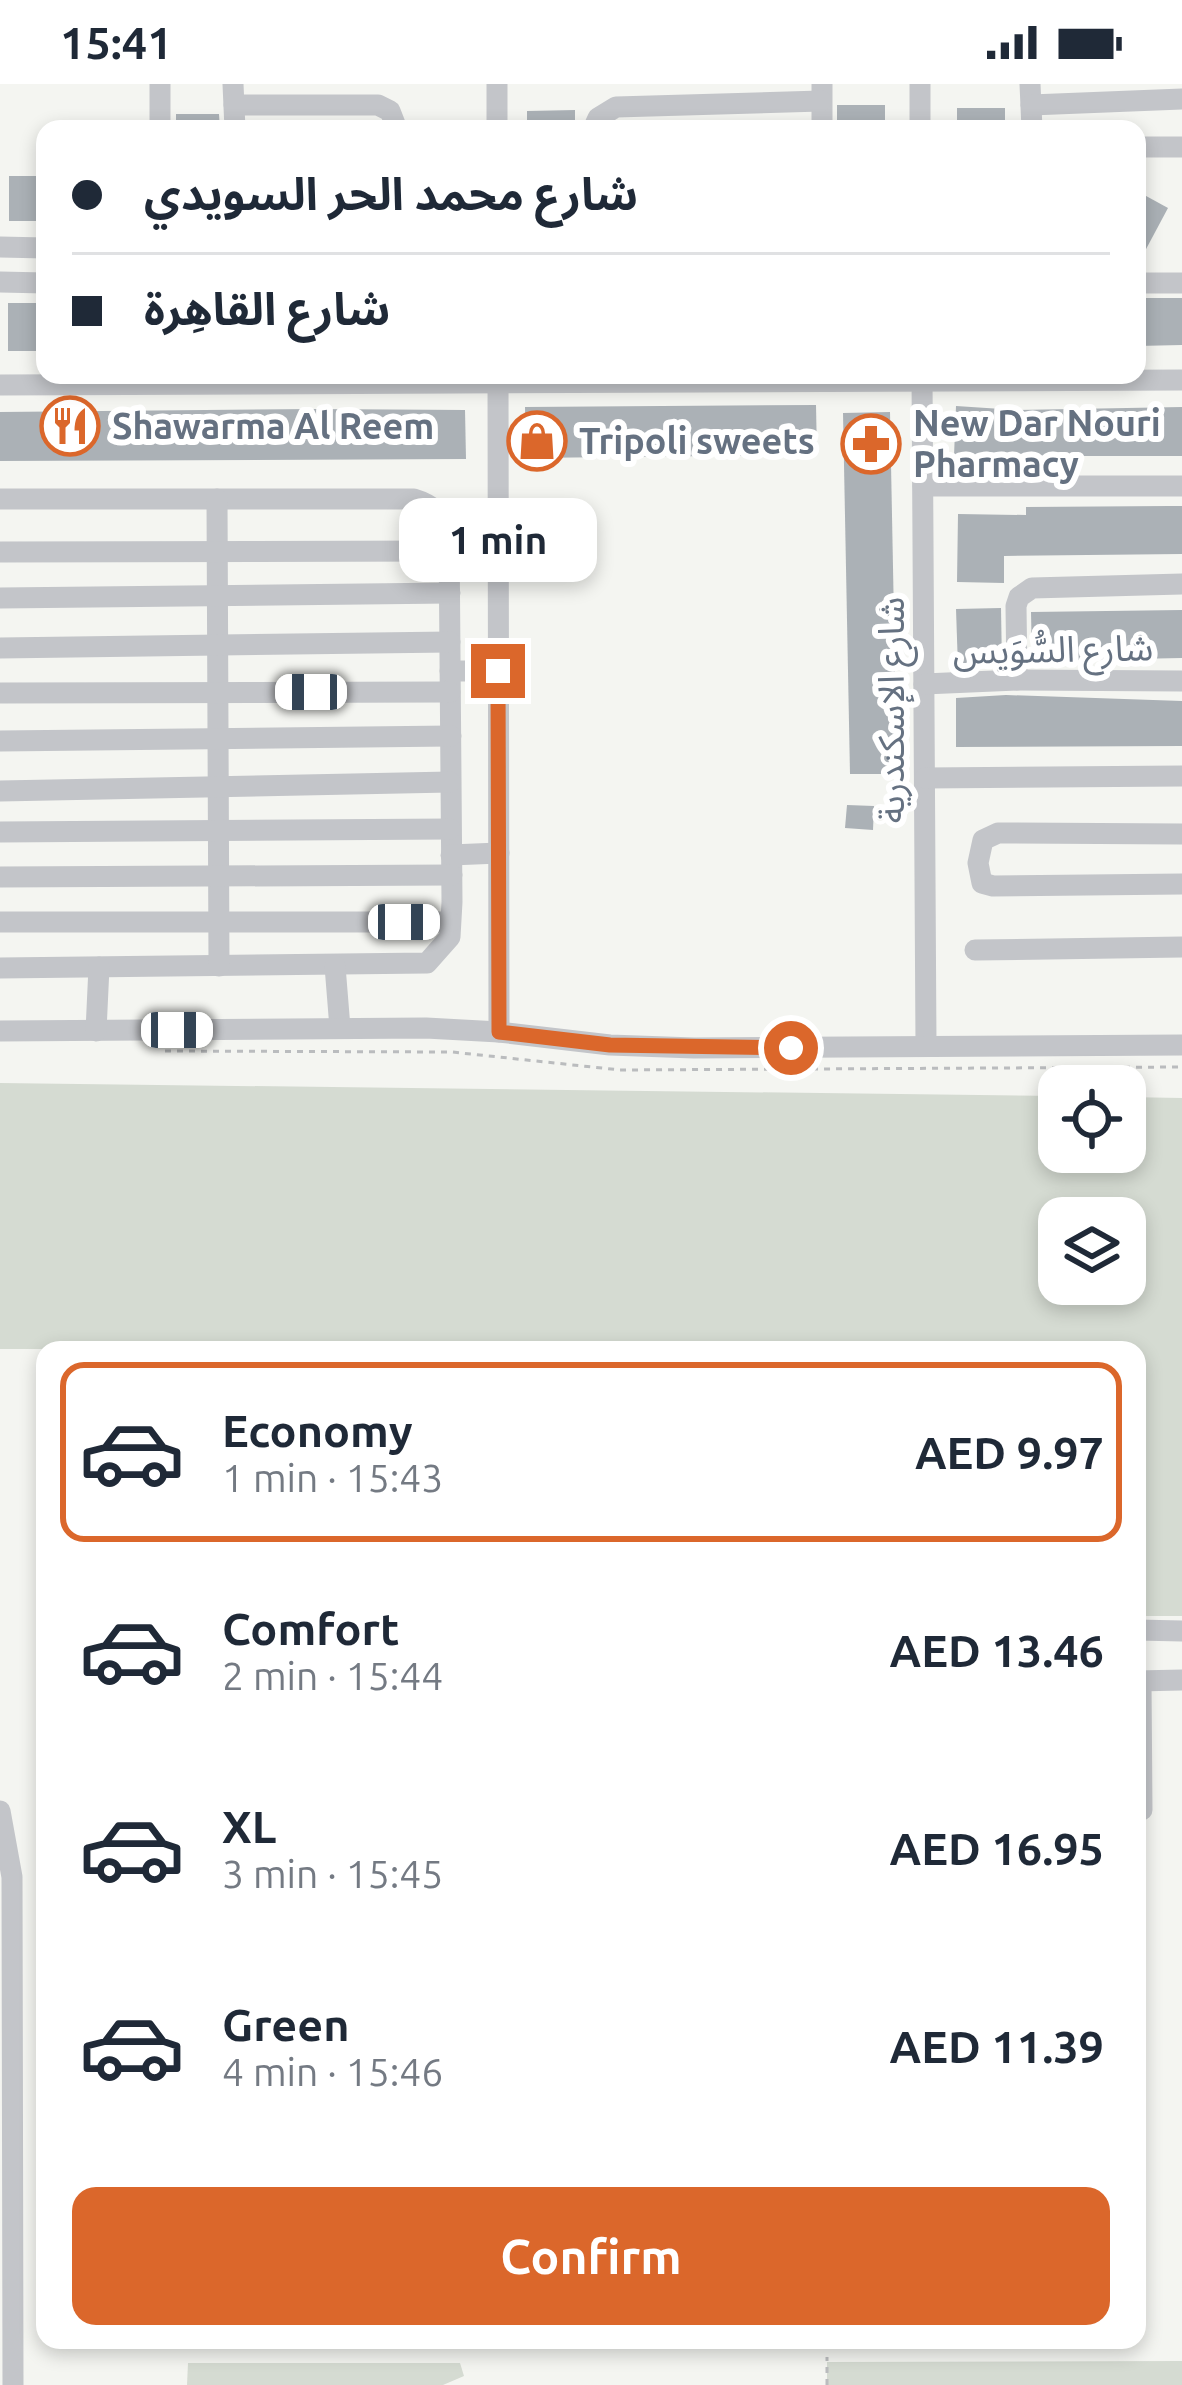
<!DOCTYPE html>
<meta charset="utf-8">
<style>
:root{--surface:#fff;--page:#f6f6f7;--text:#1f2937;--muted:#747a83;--line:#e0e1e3;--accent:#db672b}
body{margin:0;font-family:Ubuntu,"Noto Sans Arabic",sans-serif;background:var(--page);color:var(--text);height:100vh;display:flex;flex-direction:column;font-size:45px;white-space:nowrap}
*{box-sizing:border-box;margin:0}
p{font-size:39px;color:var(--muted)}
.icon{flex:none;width:66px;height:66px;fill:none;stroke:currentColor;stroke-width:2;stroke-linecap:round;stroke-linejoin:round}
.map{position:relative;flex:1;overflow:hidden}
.sheet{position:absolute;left:36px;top:1257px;width:1110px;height:1008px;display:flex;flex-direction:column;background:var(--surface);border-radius:24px;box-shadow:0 6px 18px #0003}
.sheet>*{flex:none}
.guide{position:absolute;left:36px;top:36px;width:1110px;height:264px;border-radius:24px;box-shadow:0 6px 18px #0003;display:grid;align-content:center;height:264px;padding:0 36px;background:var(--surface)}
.controls{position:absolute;left:1038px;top:981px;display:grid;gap:24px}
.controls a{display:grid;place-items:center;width:108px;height:108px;border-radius:24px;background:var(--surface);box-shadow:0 6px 18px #0003;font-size:60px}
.end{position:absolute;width:54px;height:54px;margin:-27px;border:15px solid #db672b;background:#fff;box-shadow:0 0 0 6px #fff}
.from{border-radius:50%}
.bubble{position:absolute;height:84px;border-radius:24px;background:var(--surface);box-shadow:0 6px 18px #0003;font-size:39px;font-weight:700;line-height:84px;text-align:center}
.car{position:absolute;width:36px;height:72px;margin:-36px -18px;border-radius:15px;box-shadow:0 0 9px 3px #0007;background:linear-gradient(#fff 24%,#345 0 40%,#fff 0 76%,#345 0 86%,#fff 0)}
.guide b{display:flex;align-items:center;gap:42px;height:114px;font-size:45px}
.guide b+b{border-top:3px solid var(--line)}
.guide i{width:30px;height:30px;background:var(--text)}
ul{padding:21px 0 0;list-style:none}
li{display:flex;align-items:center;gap:36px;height:180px;margin:0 24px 18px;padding:0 12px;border:6px solid transparent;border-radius:24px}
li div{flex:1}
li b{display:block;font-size:45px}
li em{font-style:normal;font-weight:700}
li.on{border-color:var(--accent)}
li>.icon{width:108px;height:108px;stroke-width:1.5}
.primary-button{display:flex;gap:24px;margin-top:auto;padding:24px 36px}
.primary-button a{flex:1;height:138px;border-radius:24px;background:var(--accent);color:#fff;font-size:48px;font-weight:700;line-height:138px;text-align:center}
.status{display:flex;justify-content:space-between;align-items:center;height:84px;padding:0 60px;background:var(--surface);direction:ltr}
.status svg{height:33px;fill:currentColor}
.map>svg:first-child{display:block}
.green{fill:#d5dbd2;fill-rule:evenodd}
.building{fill:#abb1b6}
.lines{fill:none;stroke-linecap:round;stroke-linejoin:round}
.path{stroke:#babcbe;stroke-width:3;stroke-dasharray:6 6;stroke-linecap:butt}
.minor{stroke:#c3c5c9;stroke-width:21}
.route{stroke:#db672b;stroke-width:15}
.labels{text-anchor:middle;stroke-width:12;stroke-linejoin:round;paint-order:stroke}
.poi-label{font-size:36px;font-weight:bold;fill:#657181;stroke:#fff;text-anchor:start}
.street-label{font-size:36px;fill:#657181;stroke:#fff}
</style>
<div class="status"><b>15:41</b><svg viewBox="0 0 49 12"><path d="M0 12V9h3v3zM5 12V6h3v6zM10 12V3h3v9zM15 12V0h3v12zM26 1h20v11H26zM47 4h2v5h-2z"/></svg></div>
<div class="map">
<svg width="1182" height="2301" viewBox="0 0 1182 2301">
<rect width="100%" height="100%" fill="#f4f5f1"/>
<g class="green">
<path d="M0,999L1059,1012V1068H1125V1013L1182,1014V1532H1137V1266L0,1265ZM1059,1134H1125V1200H1059Z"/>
<polygon points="1182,2277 1182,2301 827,2301 827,2278"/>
<polygon points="188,2279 460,2279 464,2292 443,2301 187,2301"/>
</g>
<g class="building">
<rect x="837" y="21" width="48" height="24"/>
<rect x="957" y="24" width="48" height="21"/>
<polygon points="575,26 575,45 527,45 527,27"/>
<polygon points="176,30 219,30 220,45 176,45"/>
<rect x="9" y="92" width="36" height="45"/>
<polygon points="1137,107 1168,124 1137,182"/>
<polygon points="1137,214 1182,214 1182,261 1137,262"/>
<rect x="8" y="219" width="37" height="48"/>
<polygon points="816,321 817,371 526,374 525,323"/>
<polygon points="956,322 1017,326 1182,323 1182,372 954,372"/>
<polygon points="314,325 465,326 466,375 0,377 0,328"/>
<polygon points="890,328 897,690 850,690 843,329"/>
<polygon points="1169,422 1182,422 1182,470 1004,472 1004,499 957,498 958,430 1026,431 1026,423"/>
<polygon points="1001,524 1002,582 958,584 956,525"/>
<polygon points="1182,526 1182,574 1032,577 1031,528"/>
<polygon points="1006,611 1182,617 1182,662 956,663 956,614"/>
<polygon points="847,721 874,722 873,746 845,744"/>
</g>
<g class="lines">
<g class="path">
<polyline points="165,967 452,968 620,986 1182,983"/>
<polyline points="827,2301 827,2273"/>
</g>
<g class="minor">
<polyline points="160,0 160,45"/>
<polyline points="233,0 235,45"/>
<polyline points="497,0 497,45"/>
<polyline points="822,0 822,45"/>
<polyline points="920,0 920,45"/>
<polyline points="1030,0 1032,45"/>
<polyline points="234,21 378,21 390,27 397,45"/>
<polyline points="1031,21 1182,15"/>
<polyline points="593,45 598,34 616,23 821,17"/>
<polyline points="1137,63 1182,63"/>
<polyline points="0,163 45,164"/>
<polyline points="0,198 45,199"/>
<polyline points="1137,199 1182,199"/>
<polyline points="498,291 499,948"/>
<polyline points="922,291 926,961"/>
<polyline points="0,301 1182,296"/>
<polyline points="923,402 1182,402"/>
<path d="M0,415H414C434,421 442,430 449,449L452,818L450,853L427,879L0,884"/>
<polyline points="217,415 219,882"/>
<polyline points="0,468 449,467"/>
<polyline points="0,514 450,509"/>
<polyline points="0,564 450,558"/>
<polyline points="450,587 498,587"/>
<polyline points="1017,596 1016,522 1019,513 1032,504 1182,500"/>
<polyline points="924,600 1017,596 1182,597"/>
<polyline points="0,609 450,608"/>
<polyline points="0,657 451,652"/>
<polyline points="925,694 1182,692"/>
<polyline points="0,707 450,698"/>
<polyline points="0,748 450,745"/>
<polyline points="1182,750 998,749 983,756 978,779 982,799 993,802 1182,800"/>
<polyline points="451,771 499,769"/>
<polyline points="0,793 452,791"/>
<polyline points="0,838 450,838"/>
<polyline points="975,866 1182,863"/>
<polyline points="335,882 340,944"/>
<polyline points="0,947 426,944 499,948 610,961 694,964 1182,961"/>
<polyline points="96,947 99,883"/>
<polyline points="1137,1546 1182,1547"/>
<polyline points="1137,1597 1182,1596"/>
<polyline points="1141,1597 1142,1726"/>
<polyline points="0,1727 12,1793 13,2301"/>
</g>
</g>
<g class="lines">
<polyline class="route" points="498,587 499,948 610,961 791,964"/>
</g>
<defs>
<symbol id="restaurant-ring" viewBox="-11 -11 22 22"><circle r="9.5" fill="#fff" stroke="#db672b" stroke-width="1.5"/><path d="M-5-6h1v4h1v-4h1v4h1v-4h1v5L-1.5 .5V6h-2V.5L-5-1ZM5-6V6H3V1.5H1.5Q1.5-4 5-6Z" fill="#db672b"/></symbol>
<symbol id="shop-ring" viewBox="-11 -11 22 22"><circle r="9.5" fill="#fff" stroke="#db672b" stroke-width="1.5"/><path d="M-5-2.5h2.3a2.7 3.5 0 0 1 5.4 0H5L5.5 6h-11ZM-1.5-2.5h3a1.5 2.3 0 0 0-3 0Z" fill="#db672b"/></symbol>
<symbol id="pharmacy-ring" viewBox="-11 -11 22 22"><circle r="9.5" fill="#fff" stroke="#db672b" stroke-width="1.5"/><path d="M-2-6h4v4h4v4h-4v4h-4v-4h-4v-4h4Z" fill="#db672b"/></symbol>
</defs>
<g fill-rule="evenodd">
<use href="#restaurant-ring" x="37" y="309" width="66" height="66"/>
<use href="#shop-ring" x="504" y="324" width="66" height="66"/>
<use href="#pharmacy-ring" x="838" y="327" width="66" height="66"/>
</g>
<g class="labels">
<g class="poi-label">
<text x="913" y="352">New Dar Nouri<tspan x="913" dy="41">Pharmacy</tspan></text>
<text x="112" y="355">Shawarma Al Reem</text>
<text x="579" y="370">Tripoli sweets</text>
</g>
<g class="street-label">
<text transform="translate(1053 565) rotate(-1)" y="13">شارع السُّوَيس</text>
<text transform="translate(891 626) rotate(-90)" y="13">شارع الإسكندرية</text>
</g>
</g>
</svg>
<div class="controls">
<a><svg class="icon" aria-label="locate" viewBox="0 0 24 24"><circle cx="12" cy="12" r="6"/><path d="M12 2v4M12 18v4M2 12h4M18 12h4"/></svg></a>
<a><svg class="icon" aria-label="layers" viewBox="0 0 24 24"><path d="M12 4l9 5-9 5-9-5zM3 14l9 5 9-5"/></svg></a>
</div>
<i class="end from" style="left:791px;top:964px"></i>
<i class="end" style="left:498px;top:587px"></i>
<div class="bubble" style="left:399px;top:414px;width:198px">1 min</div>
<i class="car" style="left:311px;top:608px;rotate:270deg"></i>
<i class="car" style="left:404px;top:838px;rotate:90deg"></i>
<i class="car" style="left:177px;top:946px;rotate:90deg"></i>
<div class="guide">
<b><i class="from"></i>شارع محمد الحر السويدي</b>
<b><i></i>شارع القاهِرة</b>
</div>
<section class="sheet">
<ul>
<li class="on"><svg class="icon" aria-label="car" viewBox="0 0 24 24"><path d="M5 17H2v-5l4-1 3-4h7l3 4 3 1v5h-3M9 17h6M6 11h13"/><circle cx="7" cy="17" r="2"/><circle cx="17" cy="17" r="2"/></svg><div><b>Economy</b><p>1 min · 15:43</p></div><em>AED 9.97</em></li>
<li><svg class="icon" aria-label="car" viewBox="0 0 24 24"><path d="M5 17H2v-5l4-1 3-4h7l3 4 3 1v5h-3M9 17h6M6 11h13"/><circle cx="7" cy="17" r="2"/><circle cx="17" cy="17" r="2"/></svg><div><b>Comfort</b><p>2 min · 15:44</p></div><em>AED 13.46</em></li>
<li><svg class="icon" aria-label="car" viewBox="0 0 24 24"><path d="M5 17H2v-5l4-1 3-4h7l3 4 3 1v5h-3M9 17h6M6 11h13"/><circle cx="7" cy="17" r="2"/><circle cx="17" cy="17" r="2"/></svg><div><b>XL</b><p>3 min · 15:45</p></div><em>AED 16.95</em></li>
<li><svg class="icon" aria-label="car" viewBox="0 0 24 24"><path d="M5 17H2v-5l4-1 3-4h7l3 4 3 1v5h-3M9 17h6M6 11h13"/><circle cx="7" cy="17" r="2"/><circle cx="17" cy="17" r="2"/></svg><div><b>Green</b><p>4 min · 15:46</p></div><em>AED 11.39</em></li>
</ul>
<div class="primary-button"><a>Confirm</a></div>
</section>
</div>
